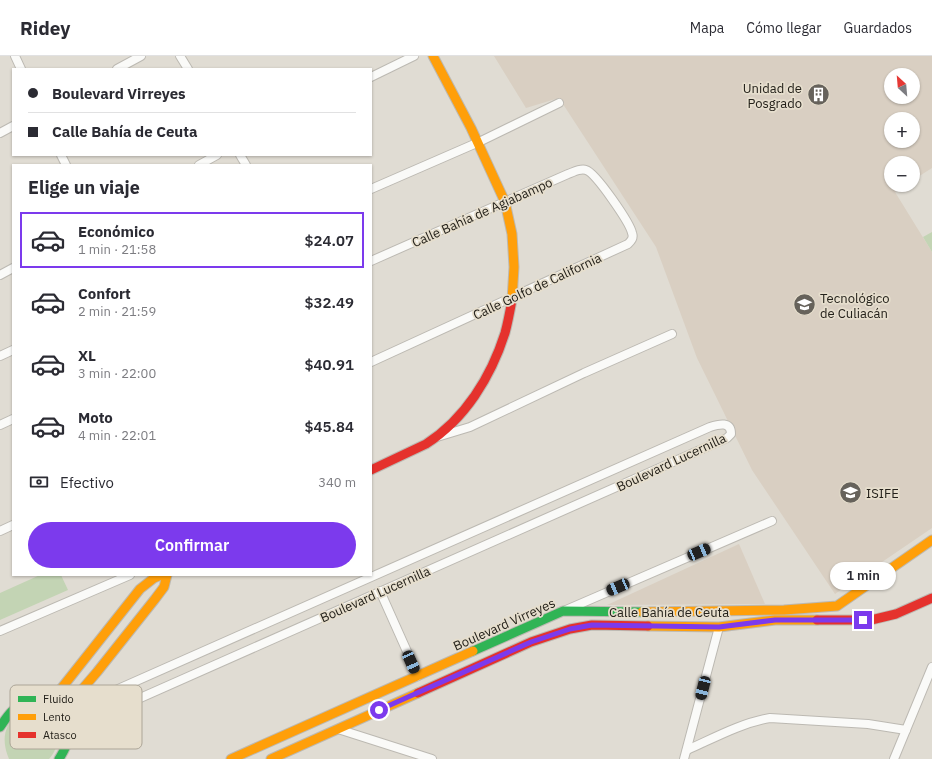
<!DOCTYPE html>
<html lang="es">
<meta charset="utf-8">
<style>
:root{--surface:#fff;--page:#f2f2f3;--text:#2b2b33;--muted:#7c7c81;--line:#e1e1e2;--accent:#7c3aed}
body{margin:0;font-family:"IBM Plex Sans",sans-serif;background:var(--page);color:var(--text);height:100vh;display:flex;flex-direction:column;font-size:15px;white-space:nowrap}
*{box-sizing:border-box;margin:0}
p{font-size:13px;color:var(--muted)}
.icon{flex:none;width:22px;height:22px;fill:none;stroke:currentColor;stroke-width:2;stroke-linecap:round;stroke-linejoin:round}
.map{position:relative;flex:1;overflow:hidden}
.sheet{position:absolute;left:12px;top:108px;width:360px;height:412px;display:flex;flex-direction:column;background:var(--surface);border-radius:0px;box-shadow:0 1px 3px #0004}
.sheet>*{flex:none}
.guide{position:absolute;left:12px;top:12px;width:360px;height:88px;border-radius:0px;box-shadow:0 1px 3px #0004;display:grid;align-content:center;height:88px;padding:0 16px;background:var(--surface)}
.needle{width:26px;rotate:334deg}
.buttons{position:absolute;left:884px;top:12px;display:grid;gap:8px}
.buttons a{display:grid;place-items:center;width:36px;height:36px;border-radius:50%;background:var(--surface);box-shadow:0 1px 3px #0004;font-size:20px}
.end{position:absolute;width:18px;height:18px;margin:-9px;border:5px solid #7c3aed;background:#fff;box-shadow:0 0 0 2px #fff}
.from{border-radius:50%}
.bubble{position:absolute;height:28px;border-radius:14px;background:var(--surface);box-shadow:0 1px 3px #0004;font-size:13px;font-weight:600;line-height:28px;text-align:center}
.car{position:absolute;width:12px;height:24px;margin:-12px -6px;border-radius:5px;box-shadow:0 0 3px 1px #0007;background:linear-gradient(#222 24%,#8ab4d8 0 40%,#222 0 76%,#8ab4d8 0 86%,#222 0)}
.guide b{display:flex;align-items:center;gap:14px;height:38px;font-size:15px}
.guide b+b{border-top:1px solid var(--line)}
.guide i{width:10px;height:10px;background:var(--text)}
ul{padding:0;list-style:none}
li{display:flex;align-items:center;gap:12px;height:56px;margin:0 8px 6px;padding:0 8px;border:2px solid transparent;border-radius:0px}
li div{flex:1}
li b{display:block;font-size:15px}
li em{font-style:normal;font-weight:600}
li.selected{border-color:var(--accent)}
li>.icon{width:36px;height:36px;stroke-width:1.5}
h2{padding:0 16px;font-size:18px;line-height:48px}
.pay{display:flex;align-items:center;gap:10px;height:44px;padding:0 16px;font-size:15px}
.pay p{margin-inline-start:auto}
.cta{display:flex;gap:8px;margin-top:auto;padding:8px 16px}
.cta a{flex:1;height:46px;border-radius:24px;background:var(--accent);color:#fff;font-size:16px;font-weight:600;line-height:46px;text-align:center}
header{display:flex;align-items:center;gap:24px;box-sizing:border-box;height:56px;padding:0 20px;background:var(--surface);border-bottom:1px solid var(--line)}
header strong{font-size:19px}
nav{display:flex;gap:22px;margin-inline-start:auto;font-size:14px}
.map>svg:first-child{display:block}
.education{fill:#d9cfc2;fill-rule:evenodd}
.green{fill:#c3d4b4}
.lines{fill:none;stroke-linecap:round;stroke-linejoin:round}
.street-casing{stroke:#bcb9b2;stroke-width:10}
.fast-casing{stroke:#bcb9b2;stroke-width:11}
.slow-casing{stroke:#bcb9b2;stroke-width:11}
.jam-casing{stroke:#bcb9b2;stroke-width:11}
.street{stroke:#fafaf8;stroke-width:8}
.fast{stroke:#30b455;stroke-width:9}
.slow{stroke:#ff9f0a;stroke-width:9}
.jam{stroke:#e5322d;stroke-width:9}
.route{stroke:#7c3aed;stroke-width:5}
.labels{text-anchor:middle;stroke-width:3.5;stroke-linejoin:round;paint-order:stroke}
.poi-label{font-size:13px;fill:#24211a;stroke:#e6decd;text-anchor:start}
.street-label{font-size:13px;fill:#24211a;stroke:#e6decd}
.key{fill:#e6decd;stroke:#aca597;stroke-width:1}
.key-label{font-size:11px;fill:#24211a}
</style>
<header>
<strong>Ridey</strong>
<nav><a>Mapa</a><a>Cómo llegar</a><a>Guardados</a></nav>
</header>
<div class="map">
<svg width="932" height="703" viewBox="0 0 932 703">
<rect width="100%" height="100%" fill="#e0dcd3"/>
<g class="education">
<path d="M494,0H932V112L913,124V107H891V129H905L895,136L932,196V472L835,538L752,414L697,302L656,191L559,42L526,52ZM891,19H913V41H891ZM891,63H913V85H891Z"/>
<polygon points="739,488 765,548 607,549"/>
</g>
<g class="green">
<polygon points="932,176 932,196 923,181"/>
<polygon points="40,519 61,519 68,534 0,564 0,537"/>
<path d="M29,657C52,660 67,683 49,703H9C0,682 4,661 29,657Z"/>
</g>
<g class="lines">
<defs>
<g id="street">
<polyline points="15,0 21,13"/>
<polyline points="180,0 188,13"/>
<polyline points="117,13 141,0"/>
<polyline points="371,21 414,0"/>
<polyline points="0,77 13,70"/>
<polyline points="61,99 66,109"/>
<polyline points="240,99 246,109"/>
<polyline points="199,109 217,99"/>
<polyline points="371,133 479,86 559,47"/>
<path d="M371,205L568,118C574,116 580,112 586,114C596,117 630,167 632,177C634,182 631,185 628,188L371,306"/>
<polyline points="0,219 13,212"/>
<polyline points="0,300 13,294"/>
<polyline points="0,369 13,363"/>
<polyline points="437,381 470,371 584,317 672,278"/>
<polyline points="0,475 13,469"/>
<polyline points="380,535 418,620"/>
<polyline points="566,554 772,465"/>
<polyline points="0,575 130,519"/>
<path d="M64,657L710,371C719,368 731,365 731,378L727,382L68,674"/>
<polyline points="338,673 432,703"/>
<path d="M687,694C714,682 741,667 770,662L868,668L906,674"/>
<polyline points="684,703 719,571"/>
<polyline points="894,703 932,611"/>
</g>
<g id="fast">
<polyline points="473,595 563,555 642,556"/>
<path d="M0,671C7,661 12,652 24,647C47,638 73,662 67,686C66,692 62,698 59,703"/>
</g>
<g id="slow">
<polyline points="433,0 471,72 505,146 512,178 514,211 512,244"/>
<polyline points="642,556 784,554 837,550 932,484"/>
<polyline points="648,570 719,571 775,564 817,564"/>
<polyline points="49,648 140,533 154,522 161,519"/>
<polyline points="61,658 97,616 155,543 164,531 167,519"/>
<polyline points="231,703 473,595"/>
<polyline points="271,703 418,637"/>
</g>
<g id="jam">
<path d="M371,414L426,388C465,363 491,321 505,277C508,266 510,255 512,244"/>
<polyline points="817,564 871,564 896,558 932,542"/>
<polyline points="418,637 531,586 570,573 592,569 648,570"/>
</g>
</defs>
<use href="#street" class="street-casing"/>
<use href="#fast" class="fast-casing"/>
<use href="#slow" class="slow-casing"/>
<use href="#jam" class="jam-casing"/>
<use href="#street" class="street"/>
<use href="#fast" class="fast"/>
<use href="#slow" class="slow"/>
<use href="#jam" class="jam"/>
</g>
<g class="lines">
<polyline class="route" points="379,654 531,586 570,573 592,569 719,571 775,564 863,564"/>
</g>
<defs>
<symbol id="building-disc" viewBox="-11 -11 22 22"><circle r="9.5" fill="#66625b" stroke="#e6decd"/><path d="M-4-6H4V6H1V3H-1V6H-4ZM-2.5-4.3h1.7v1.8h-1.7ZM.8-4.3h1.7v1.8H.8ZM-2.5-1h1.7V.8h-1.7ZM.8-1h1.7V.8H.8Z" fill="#fff"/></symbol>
<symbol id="university-disc" viewBox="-11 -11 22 22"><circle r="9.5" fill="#66625b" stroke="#e6decd"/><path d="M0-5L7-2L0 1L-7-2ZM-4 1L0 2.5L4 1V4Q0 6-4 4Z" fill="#fff"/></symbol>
<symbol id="school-disc" viewBox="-11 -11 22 22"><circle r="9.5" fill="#66625b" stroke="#e6decd"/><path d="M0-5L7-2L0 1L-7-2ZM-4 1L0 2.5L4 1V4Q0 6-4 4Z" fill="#fff"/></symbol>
</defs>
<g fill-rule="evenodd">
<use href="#building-disc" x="806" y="26" width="25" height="25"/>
<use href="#university-disc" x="792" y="236" width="25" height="25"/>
<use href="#school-disc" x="838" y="424" width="25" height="25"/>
</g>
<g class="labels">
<g class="poi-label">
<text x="802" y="37" text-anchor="end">Unidad de<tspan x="802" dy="15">Posgrado</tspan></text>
<text x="820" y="247">Tecnológico<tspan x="820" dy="15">de Culiacán</tspan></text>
<text x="866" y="442">ISIFE</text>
</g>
<g class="street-label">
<text transform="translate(482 156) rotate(-24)" y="5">Calle Bahía de Agiabampo</text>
<text transform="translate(537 230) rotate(-25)" y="5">Calle Golfo de California</text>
<text transform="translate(671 406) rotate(-25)" y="5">Boulevard Lucernilla</text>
<text transform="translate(375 538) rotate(-24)" y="5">Boulevard Lucernilla</text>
<text x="669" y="561">Calle Bahía de Ceuta</text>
<text transform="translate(504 568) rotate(-24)" y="5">Boulevard Virreyes</text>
</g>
</g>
<rect x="10" y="629" width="132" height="64" rx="6" class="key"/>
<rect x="18" y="640" width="18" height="6" fill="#30b455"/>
<rect x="18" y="658" width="18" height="6" fill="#ff9f0a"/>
<rect x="18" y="676" width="18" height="6" fill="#e5322d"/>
<g class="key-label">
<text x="43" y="647">Fluido</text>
<text x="43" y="665">Lento</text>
<text x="43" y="683">Atasco</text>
</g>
</svg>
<div class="buttons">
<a><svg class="needle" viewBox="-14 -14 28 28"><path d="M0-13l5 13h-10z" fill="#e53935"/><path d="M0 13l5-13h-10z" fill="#7c7c81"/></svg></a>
<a>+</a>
<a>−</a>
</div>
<i class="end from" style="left:379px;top:654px"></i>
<i class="end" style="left:863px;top:564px"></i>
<div class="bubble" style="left:830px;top:506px;width:66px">1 min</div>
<i class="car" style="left:699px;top:496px;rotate:67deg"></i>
<i class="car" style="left:618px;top:531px;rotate:247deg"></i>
<i class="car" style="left:411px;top:606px;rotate:156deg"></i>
<i class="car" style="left:703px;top:632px;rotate:194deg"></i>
<div class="guide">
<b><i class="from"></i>Boulevard Virreyes</b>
<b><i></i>Calle Bahía de Ceuta</b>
</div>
<section class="sheet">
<h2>Elige un viaje</h2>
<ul>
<li class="selected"><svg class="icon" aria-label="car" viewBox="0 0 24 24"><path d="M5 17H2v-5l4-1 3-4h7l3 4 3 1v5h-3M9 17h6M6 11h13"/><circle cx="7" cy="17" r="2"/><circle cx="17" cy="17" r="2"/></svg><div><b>Económico</b><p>1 min · 21:58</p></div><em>$24.07</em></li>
<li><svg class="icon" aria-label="car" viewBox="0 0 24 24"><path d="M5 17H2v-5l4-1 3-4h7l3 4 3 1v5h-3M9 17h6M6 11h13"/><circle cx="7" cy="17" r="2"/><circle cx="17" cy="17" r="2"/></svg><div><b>Confort</b><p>2 min · 21:59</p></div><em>$32.49</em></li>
<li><svg class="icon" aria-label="car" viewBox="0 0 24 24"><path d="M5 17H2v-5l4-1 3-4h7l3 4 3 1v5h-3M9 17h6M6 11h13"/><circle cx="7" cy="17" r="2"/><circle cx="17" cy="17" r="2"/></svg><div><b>XL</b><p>3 min · 22:00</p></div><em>$40.91</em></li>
<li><svg class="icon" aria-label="car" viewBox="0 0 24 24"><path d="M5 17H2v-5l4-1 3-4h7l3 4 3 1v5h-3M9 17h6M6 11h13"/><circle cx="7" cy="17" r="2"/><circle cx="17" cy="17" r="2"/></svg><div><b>Moto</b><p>4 min · 22:01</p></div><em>$45.84</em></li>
</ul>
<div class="pay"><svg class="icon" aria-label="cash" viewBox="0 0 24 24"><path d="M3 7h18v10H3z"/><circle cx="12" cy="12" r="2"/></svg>Efectivo<p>340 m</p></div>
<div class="cta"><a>Confirmar</a></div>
</section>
</div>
